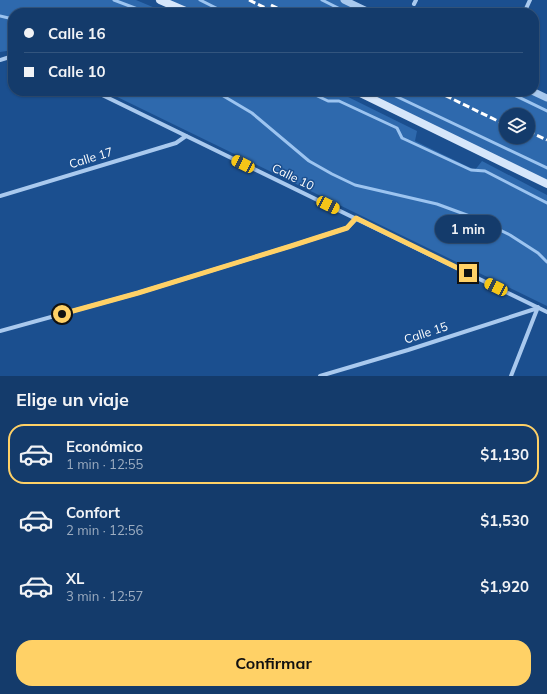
<!DOCTYPE html>
<html lang="es">
<meta charset="utf-8">
<style>
:root{--surface:#143b6b;--page:#1d4271;--text:#f1f3f6;--muted:#9dadc1;--line:#33557e;--accent:#ffd166}
body{margin:0;font-family:Mulish,sans-serif;background:var(--page);color:var(--text);height:100vh;display:flex;flex-direction:column;font-size:15px;white-space:nowrap}
*{box-sizing:border-box;margin:0}
p{font-size:13px;color:var(--muted)}
.icon{flex:none;width:22px;height:22px;fill:none;stroke:currentColor;stroke-width:2;stroke-linecap:round;stroke-linejoin:round}
.map{position:relative;height:376px;overflow:hidden}
.drawer{display:flex;flex-direction:column;background:var(--surface);flex:1}
.drawer>*{flex:none}
.hud{position:absolute;left:8px;top:8px;width:531px;height:88px;border-radius:16px;box-shadow:0 1px 3px #0004,0 0 0 1px var(--line);display:grid;align-content:center;height:88px;padding:0 16px;background:var(--surface)}
.fabs{position:absolute;left:499px;top:108px;display:grid;gap:8px}
.fabs a{display:grid;place-items:center;width:36px;height:36px;border-radius:50%;background:var(--surface);box-shadow:0 1px 3px #0004,0 0 0 1px var(--line);font-size:20px}
.end{position:absolute;width:18px;height:18px;margin:-9px;border:5px solid #ffd166;background:#111;box-shadow:0 0 0 2px #111}
.from{border-radius:50%}
.bubble{position:absolute;height:28px;border-radius:14px;background:var(--surface);box-shadow:0 1px 3px #0004,0 0 0 1px var(--line);font-size:13px;font-weight:700;line-height:28px;text-align:center}
.car{position:absolute;width:12px;height:24px;margin:-12px -6px;border-radius:5px;box-shadow:0 0 3px 1px #0007;background:linear-gradient(#f5c518 24%,#345 0 40%,#f5c518 0 76%,#345 0 86%,#f5c518 0)}
.hud b{display:flex;align-items:center;gap:14px;height:38px;font-size:15px}
.hud b+b{border-top:1px solid var(--line)}
.hud i{width:10px;height:10px;background:var(--text)}
ul{padding:0;list-style:none}
li{display:flex;align-items:center;gap:12px;height:60px;margin:0 8px 6px;padding:0 8px;border:2px solid transparent;border-radius:16px}
li div{flex:1}
li b{display:block;font-size:15px}
li em{font-style:normal;font-weight:700}
li.on{border-color:var(--accent)}
li>.icon{width:36px;height:36px;stroke-width:1.5}
h2{padding:0 16px;font-size:18px;line-height:48px}
.button{display:flex;gap:8px;margin-top:auto;padding:8px 16px}
.button a{flex:1;height:46px;border-radius:16px;background:var(--accent);color:#111;font-size:16px;font-weight:700;line-height:46px;text-align:center}
.map>svg:first-child{display:block}
.green{fill:#2e69ad;fill-rule:evenodd}
.lines{fill:none;stroke-linecap:round;stroke-linejoin:round}
.stream{stroke:#9cc4f0;stroke-width:3}
.minor{stroke:#a9c9ee;stroke-width:4}
.tertiary{stroke:#a9c9ee;stroke-width:7}
.secondary{stroke:#d6e6fa;stroke-width:8}
.rail{stroke:#fff;stroke-width:3;stroke-dasharray:7 3;stroke-linecap:butt}
.route{stroke:#ffd166;stroke-width:5}
.labels{text-anchor:middle;stroke-width:3;stroke-linejoin:round;paint-order:stroke}
.street-label{font-size:12px;fill:#fff;stroke:#1b4f8f}
</style>
<div class="map">
<svg width="547" height="376" viewBox="0 0 547 376">
<rect width="100%" height="100%" fill="#1b4f8f"/>
<g class="green">
<polygon points="0,0 136,0 167,13 13,13 13,50 0,52"/>
<polygon points="160,0 344,0 371,13 190,13"/>
<polygon points="105,91 311,91 322,96 325,91 336,91 417,131 415,141 475,170 482,161 547,195 547,306"/>
<path d="M356,91H532L547,98V184ZM506,115H528V137H506Z"/>
</g>
<g class="lines">
<g class="stream">
<polyline points="114,0 148,13"/>
<polyline points="200,0 226,13"/>
<polyline points="322,0 348,13"/>
<polyline points="0,16 13,19"/>
<polyline points="215,91 252,113 309,161 332,174 355,185 437,204 475,218 510,235 538,253 547,262"/>
<polyline points="307,91 328,101 339,101 397,128 402,138 471,170 485,171 547,203"/>
<polyline points="385,91 547,168"/>
<polyline points="506,91 547,111"/>
</g>
<g class="minor">
<polyline points="414,4 416,0"/>
<polyline points="524,13 530,0"/>
<polyline points="0,60 13,56"/>
<polyline points="94,91 547,312"/>
<polyline points="0,196 176,143 186,136"/>
<polyline points="0,331 138,293 291,246 347,228 356,219"/>
<polyline points="320,376 408,350 538,308"/>
<polyline points="511,376 538,307"/>
</g>
<g class="tertiary">
<polyline points="344,0 371,13"/>
<polyline points="532,91 547,98"/>
</g>
<g class="secondary">
<polyline points="160,0 190,13"/>
<polyline points="356,91 547,184"/>
</g>
<g class="rail">
<polyline points="249,0 276,13"/>
<polyline points="271,5 287,13"/>
<polyline points="436,91 506,125"/>
<polyline points="528,131 547,140"/>
</g>
</g>
<g class="lines">
<polyline class="route" points="62,314 138,293 291,246 347,228 356,218 468,273"/>
</g>
<g class="labels">
<g class="street-label">
<text transform="translate(91 158) rotate(-17)" y="4">Calle 17</text>
<text transform="translate(293 177) rotate(26)" y="4">Calle 10</text>
<text transform="translate(426 333) rotate(-18)" y="4">Calle 15</text>
</g>
</g>
</svg>
<div class="fabs">
<a><svg class="icon" aria-label="layers" viewBox="0 0 24 24"><path d="M12 4l9 5-9 5-9-5zM3 14l9 5 9-5"/></svg></a>
</div>
<i class="end from" style="left:62px;top:314px"></i>
<i class="end" style="left:468px;top:273px"></i>
<div class="bubble" style="left:435px;top:215px;width:66px">1 min</div>
<i class="car" style="left:243px;top:164px;rotate:296deg"></i>
<i class="car" style="left:328px;top:205px;rotate:116deg"></i>
<i class="car" style="left:496px;top:287px;rotate:296deg"></i>
<div class="hud">
<b><i class="from"></i>Calle 16</b>
<b><i></i>Calle 10</b>
</div>
</div>
<section class="drawer">
<h2>Elige un viaje</h2>
<ul>
<li class="on"><svg class="icon" aria-label="car" viewBox="0 0 24 24"><path d="M5 17H2v-5l4-1 3-4h7l3 4 3 1v5h-3M9 17h6M6 11h13"/><circle cx="7" cy="17" r="2"/><circle cx="17" cy="17" r="2"/></svg><div><b>Económico</b><p>1 min · 12:55</p></div><em>$1,130</em></li>
<li><svg class="icon" aria-label="car" viewBox="0 0 24 24"><path d="M5 17H2v-5l4-1 3-4h7l3 4 3 1v5h-3M9 17h6M6 11h13"/><circle cx="7" cy="17" r="2"/><circle cx="17" cy="17" r="2"/></svg><div><b>Confort</b><p>2 min · 12:56</p></div><em>$1,530</em></li>
<li><svg class="icon" aria-label="car" viewBox="0 0 24 24"><path d="M5 17H2v-5l4-1 3-4h7l3 4 3 1v5h-3M9 17h6M6 11h13"/><circle cx="7" cy="17" r="2"/><circle cx="17" cy="17" r="2"/></svg><div><b>XL</b><p>3 min · 12:57</p></div><em>$1,920</em></li>
</ul>
<div class="button"><a>Confirmar</a></div>
</section>
